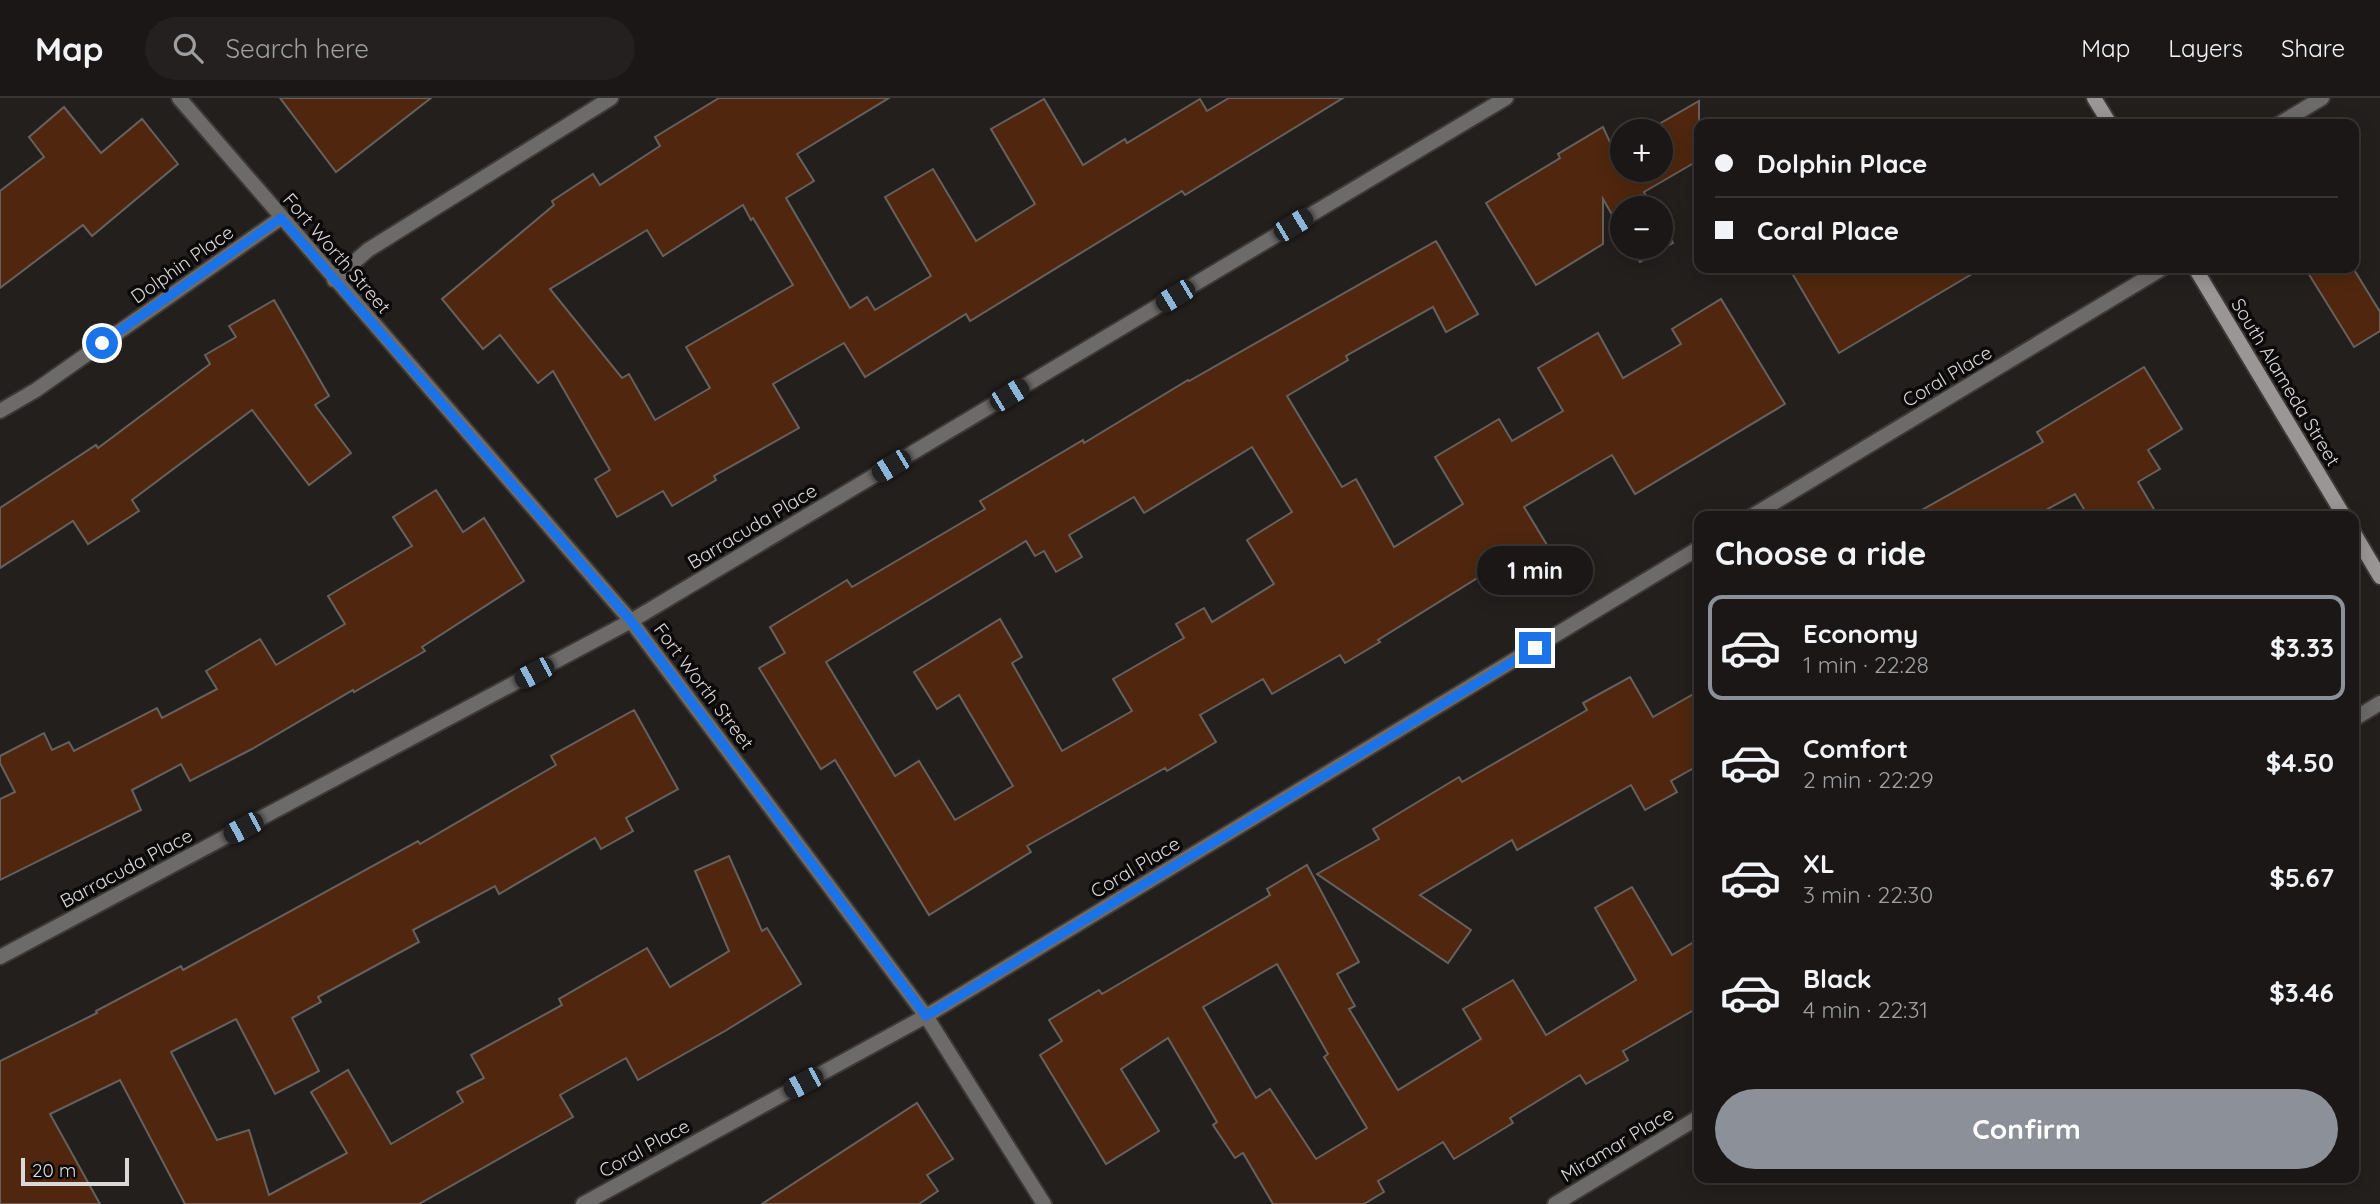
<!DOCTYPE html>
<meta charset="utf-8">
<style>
:root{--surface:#1a1716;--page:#23201f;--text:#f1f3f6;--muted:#9f9fa1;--line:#383635;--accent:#8c9099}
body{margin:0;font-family:Quicksand,sans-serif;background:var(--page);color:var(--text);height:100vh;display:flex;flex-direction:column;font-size:26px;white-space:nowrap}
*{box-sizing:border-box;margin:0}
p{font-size:23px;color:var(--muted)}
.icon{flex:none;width:38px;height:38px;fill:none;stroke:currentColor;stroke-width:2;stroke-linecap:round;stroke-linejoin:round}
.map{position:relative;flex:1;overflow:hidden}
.sheet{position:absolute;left:1694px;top:413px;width:665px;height:672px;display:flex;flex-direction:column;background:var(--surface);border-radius:14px;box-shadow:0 4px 18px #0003,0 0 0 2px var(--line)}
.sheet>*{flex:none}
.hud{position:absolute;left:1694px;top:21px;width:665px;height:154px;border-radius:14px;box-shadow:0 4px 18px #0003,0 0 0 2px var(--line);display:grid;align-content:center;height:154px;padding:0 21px;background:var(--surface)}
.tools{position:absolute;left:1610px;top:21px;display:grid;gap:14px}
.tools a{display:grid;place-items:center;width:63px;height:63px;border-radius:50%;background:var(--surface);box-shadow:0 4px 18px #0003,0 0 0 2px var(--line);font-size:35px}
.scale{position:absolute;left:21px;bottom:18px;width:108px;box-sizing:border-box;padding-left:7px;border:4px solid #dbd9d7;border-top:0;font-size:19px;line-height:24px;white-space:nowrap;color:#dbd9d7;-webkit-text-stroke:5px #0b0909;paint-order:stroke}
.end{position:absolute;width:32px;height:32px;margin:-16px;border:9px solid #1a73e8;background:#fff;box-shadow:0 0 0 4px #fff}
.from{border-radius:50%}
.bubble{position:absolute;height:49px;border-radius:24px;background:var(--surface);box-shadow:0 4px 18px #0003,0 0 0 2px var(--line);font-size:23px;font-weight:800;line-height:49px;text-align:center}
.car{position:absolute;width:21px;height:42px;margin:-21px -10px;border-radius:9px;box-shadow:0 0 5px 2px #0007;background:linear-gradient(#222 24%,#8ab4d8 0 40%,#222 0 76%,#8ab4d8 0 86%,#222 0)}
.hud b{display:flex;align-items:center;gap:24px;height:66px;font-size:26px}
.hud b+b{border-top:2px solid var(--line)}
.hud i{width:18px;height:18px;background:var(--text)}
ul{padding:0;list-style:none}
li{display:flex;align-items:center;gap:21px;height:105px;margin:0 14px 10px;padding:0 7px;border:4px solid transparent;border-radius:14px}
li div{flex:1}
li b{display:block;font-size:26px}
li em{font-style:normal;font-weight:800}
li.active{border-color:var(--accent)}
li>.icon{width:63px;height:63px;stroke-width:1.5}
h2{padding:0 21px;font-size:32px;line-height:84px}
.action{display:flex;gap:14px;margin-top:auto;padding:14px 21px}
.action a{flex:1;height:80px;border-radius:42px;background:var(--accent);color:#fff;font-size:28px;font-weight:800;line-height:80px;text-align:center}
header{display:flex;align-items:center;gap:42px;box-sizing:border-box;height:98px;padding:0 35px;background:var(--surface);border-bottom:2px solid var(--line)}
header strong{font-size:33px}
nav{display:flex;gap:38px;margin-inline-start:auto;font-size:24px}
.search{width:490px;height:63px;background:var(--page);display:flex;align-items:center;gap:18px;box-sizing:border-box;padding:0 24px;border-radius:38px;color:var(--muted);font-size:26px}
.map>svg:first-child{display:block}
.building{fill:#50270e;stroke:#66615e;stroke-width:2;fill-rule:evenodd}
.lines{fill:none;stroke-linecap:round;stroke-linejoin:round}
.minor-casing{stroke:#3d3937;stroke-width:18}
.secondary-casing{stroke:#3d3937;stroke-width:18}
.minor{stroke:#6d6b6a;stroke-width:14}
.secondary{stroke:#9a9695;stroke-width:14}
.route{stroke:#1a73e8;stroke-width:9}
.labels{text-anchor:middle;stroke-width:7;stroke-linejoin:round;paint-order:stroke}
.street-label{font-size:19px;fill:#dbd9d7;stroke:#0b0909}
</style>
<header>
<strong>Map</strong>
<div class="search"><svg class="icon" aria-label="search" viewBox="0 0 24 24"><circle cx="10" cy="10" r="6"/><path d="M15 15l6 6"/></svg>Search here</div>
<nav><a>Map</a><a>Layers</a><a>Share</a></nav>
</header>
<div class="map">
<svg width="2380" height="1106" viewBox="0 0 2380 1106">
<rect width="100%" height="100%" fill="#231f1d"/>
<g class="building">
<polygon points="280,0 431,0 336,74"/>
<path d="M719,0H889L797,56L814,83L786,100L850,210L867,199L875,212L931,178L885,99L933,71L976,143L1035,106L991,31L1044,1L1083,67L1125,41L1127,45L1200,1L1207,13L1229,0H1343L1185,97L1182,93L970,223L966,216L865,279L844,245L773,286L799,330L714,378L716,382L672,408L663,393L617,419L595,381L610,372L553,273L538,285L500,237L483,251L442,201L554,107L552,103L593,76L600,87L660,48L655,39ZM743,107L751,122L753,120L793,187L686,249L710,290L655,322L629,276L622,280L550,191L647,132L663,158Z"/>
<polygon points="1699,3 1699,62 1644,94 1653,110 1622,110 1622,134 1603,101 1603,146 1536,187 1486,105 1560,60 1558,56 1603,29 1614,53 1622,48 1622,72 1661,72 1661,33 1647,33"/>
<polygon points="64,9 101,55 142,21 178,66 92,138 83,127 0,190 0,93 44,59 29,39"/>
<polygon points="1661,124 1673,145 1640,164 1631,149 1661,149"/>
<path d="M1436,143L1478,216L1446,234L1433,209L1346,258L1348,262L1287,298L1342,389L1356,381L1394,449L1463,406L1435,359L1499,321L1512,343L1563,313L1538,270L1598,235L1623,280L1681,246L1672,231L1721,201L1785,306L1635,396L1612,357L1524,409L1547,447L1504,473L1500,466L1378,542L1380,544L1345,565L1340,557L1272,596L1263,581L1200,617L1216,644L1167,673L1165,670L1027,748L1031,754L929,817L835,662L821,671L759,570L785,555L770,529L847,482L852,489L985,411L980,403L1083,342L1084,345L1188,282L1189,283ZM1252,349L1292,414L1247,442L1274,486L1212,524L1204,510L1176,526L1184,540L1113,581L1132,613L1062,653L1012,565L1022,559L1000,521L914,574L937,611L959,597L1013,688L955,722L919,663L895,678L826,564L1026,443L1035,458L1044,453L1056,474L1082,459L1069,437L1134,399L1144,415Z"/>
<polygon points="1789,170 1982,170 1839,255"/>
<polygon points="2305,170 2353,170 2380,214 2380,233 2354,249"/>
<polygon points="274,202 329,298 315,307 351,355 309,387 252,312 132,402 139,413 88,446 73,423 0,470 0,410 96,347 98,350 210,266 205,257 236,239 229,228"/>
<polygon points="2144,269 2182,331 2148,352 2160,371 2138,384 2158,418 2088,418 2075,396 2035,418 1911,418 2043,344 2037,334"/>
<polygon points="436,392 463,434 484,420 524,483 422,549 425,553 354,594 353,592 252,651 190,683 181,666 132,692 141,712 0,782 0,701 15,694 0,665 0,658 44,635 52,652 69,644 74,653 157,610 162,620 217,591 206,573 260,541 276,567 345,526 328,498 412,448 393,419"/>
<polygon points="1630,579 1653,619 1699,593 1699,667 1671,683 1677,694 1645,712 1631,687 1517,752 1512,742 1420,797 1471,832 1448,865 1317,776 1379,741 1373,731 1459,679 1462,684 1587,612 1583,605"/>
<polygon points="634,612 678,691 626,720 633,733 601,751 595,740 499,796 495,788 413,832 419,844 318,899 321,904 292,920 319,973 275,996 236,921 171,954 217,1042 249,1032 269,1097 347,1055 311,994 348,972 391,1046 463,1004 457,994 484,980 471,957 562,907 559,901 647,850 670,889 729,853 695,773 729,758 762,833 767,830 801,886 725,933 638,982 626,960 560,997 573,1019 419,1106 185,1106 120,982 50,1016 100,1106 0,1106 0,963 97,915 96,913 181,868 183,872 418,743 420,746 556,667 551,658"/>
<path d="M1307,767L1359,864L1337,876L1355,908L1349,911L1398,992L1481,941L1463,911L1513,882L1546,937L1636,882L1595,810L1632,789L1672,857L1699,841V909L1623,953L1628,962L1586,986L1580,977L1510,1020L1513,1025L1454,1061L1443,1044L1378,1083L1384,1094L1364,1106H1273L1243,1055L1235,1060L1213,1027L1217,1024L1168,940L1121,971L1159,1033L1106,1066L1040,957L1062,943L1049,922L1099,892L1102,896L1270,797L1267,791ZM1277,866L1328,956L1324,959L1367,1030L1316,1061L1270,991L1256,1000L1203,909Z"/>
<polygon points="917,1005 953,1061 927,1077 938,1093 919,1106 762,1106"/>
</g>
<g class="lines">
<defs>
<g id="minor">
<polyline points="179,0 631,523 926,918 1044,1106"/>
<polyline points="2279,26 2322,0"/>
<polyline points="334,182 368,152 611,0"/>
<polyline points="0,313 36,292 281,120"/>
<polyline points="1752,418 2163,170"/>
<polyline points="2354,621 2380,605"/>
<polyline points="0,859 631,523 1506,0"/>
<polyline points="583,1106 926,918 1699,450"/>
<polyline points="1555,1106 1699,1019"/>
</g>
<g id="secondary">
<polyline points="2094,0 2110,26"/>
<polyline points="2195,170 2344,418"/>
<polyline points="2354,435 2380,479"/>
</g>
</defs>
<use href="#minor" class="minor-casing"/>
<use href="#secondary" class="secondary-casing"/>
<use href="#minor" class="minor"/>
<use href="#secondary" class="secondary"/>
</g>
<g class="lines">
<polyline class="route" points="102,245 281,120 631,523 926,918 1535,550"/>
</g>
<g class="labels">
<g class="street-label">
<text transform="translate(337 155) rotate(49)" y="7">Fort Worth Street</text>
<text transform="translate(182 166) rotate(-35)" y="7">Dolphin Place</text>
<text transform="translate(1947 278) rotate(-31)" y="7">Coral Place</text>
<text transform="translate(2286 284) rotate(59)" y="7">South Alameda Street</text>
<text transform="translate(752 428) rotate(-31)" y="7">Barracuda Place</text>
<text transform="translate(704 588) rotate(53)" y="7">Fort Worth Street</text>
<text transform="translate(1135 769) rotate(-31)" y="7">Coral Place</text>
<text transform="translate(126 770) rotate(-28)" y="7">Barracuda Place</text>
<text transform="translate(1617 1046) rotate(-31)" y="7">Miramar Place</text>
<text transform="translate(644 1050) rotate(-29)" y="7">Coral Place</text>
</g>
</g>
</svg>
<div class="tools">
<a>+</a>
<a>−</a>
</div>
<div class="scale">20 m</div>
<i class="end from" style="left:102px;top:245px"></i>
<i class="end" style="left:1535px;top:550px"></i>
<div class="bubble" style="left:1477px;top:448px;width:116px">1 min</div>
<i class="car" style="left:1293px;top:127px;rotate:59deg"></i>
<i class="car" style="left:1175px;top:198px;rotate:239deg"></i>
<i class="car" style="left:1009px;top:297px;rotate:59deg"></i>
<i class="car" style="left:891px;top:368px;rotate:239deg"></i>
<i class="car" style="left:534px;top:575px;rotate:242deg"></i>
<i class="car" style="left:243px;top:730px;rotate:242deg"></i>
<i class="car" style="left:803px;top:985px;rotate:242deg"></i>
<div class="hud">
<b><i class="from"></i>Dolphin Place</b>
<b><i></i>Coral Place</b>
</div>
<section class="sheet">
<h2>Choose a ride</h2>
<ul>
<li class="active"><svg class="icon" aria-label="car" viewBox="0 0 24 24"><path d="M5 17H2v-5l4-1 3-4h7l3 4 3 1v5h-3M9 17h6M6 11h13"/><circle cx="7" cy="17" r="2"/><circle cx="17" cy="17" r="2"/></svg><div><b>Economy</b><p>1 min · 22:28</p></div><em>$3.33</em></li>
<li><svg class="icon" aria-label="car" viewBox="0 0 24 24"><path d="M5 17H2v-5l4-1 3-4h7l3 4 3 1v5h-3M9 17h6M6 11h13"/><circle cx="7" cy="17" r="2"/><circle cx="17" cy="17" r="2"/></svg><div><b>Comfort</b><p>2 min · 22:29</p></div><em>$4.50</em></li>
<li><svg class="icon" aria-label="car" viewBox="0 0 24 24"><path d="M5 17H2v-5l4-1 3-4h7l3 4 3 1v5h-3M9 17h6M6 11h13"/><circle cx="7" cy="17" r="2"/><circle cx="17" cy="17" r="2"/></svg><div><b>XL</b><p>3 min · 22:30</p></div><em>$5.67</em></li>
<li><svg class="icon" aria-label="car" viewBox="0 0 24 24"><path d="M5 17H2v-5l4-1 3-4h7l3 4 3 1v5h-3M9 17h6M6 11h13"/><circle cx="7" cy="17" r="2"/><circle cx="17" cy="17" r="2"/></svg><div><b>Black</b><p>4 min · 22:31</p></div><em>$3.46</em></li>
</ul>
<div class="action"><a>Confirm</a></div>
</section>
</div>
